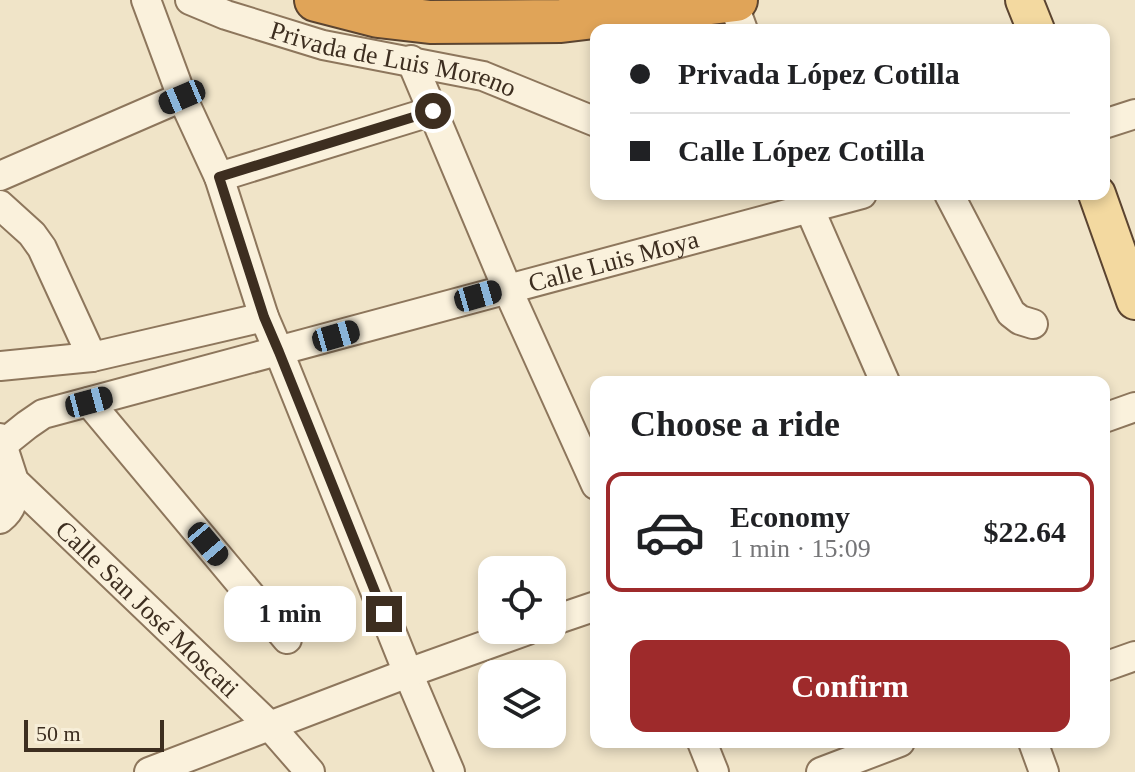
<!DOCTYPE html>
<meta charset="utf-8">
<style>
:root{--surface:#fff;--page:#f6f6f6;--text:#202124;--muted:#757577;--line:#e0e0e0;--accent:#9e2a2b}
body{margin:0;font-family:Georgia,serif;background:var(--page);color:var(--text);height:100vh;display:flex;flex-direction:column;font-size:30px;white-space:nowrap}
*{box-sizing:border-box;margin:0}
p{font-size:26px;color:var(--muted)}
.icon{flex:none;width:44px;height:44px;fill:none;stroke:currentColor;stroke-width:2;stroke-linecap:round;stroke-linejoin:round}
.map{position:relative;flex:1;overflow:hidden}
.side{position:absolute;left:590px;top:376px;width:520px;height:372px;display:flex;flex-direction:column;background:var(--surface);border-radius:16px;box-shadow:0 4px 12px #0003}
.side>*{flex:none}
.top-card{position:absolute;left:590px;top:24px;width:520px;height:176px;border-radius:16px;box-shadow:0 4px 12px #0003;display:grid;align-content:center;height:176px;padding:0 40px;background:var(--surface)}
.tools{position:absolute;left:478px;top:556px;display:grid;gap:16px}
.tools a{display:grid;place-items:center;width:88px;height:88px;border-radius:16px;background:var(--surface);box-shadow:0 4px 12px #0003;font-size:40px}
.scale{position:absolute;left:24px;bottom:20px;width:140px;box-sizing:border-box;padding-left:8px;border:4px solid #3d2e20;border-top:0;font-size:22px;line-height:28px;white-space:nowrap;color:#3d2e20;-webkit-text-stroke:6px #f7eed8;paint-order:stroke}
.end{position:absolute;width:36px;height:36px;margin:-18px;border:10px solid #3d2e20;background:#fff;box-shadow:0 0 0 4px #fff}
.from{border-radius:50%}
.bubble{position:absolute;height:56px;border-radius:16px;background:var(--surface);box-shadow:0 4px 12px #0003;font-size:26px;font-weight:600;line-height:56px;text-align:center}
.car{position:absolute;width:24px;height:48px;margin:-24px -12px;border-radius:10px;box-shadow:0 0 6px 2px #0007;background:linear-gradient(#222 24%,#8ab4d8 0 40%,#222 0 76%,#8ab4d8 0 86%,#222 0)}
.top-card b{display:flex;align-items:center;gap:28px;height:76px;font-size:30px}
.top-card b+b{border-top:2px solid var(--line)}
.top-card i{width:20px;height:20px;background:var(--text)}
ul{padding:0;list-style:none}
li{display:flex;align-items:center;gap:24px;height:120px;margin:0 16px 12px;padding:0 24px;border:4px solid var(--line);border-radius:16px}
li div{flex:1}
li b{display:block;font-size:30px}
li em{font-style:normal;font-weight:600}
li.current{border-color:var(--accent)}
li>.icon{width:72px;height:72px;stroke-width:1.5}
h2{padding:0 40px;font-size:36px;line-height:96px}
.cta{display:flex;gap:16px;margin-top:auto;padding:16px 40px}
.cta a{flex:1;height:92px;border-radius:16px;background:var(--accent);color:#fff;font-size:32px;font-weight:600;line-height:92px;text-align:center}
.map>svg:first-child{display:block}
.lines{fill:none;stroke-linecap:round;stroke-linejoin:round}
.minor-casing{stroke:#8d765c;stroke-width:32}
.major-casing{stroke:#5b4430;stroke-width:40}
.highway-casing{stroke:#5b4430;stroke-width:46}
.minor{stroke:#faf1dc;stroke-width:28}
.major{stroke:#f3d9a0;stroke-width:36}
.highway{stroke:#e0a458;stroke-width:42}
.route{stroke:#3d2e20;stroke-width:10}
.labels{text-anchor:middle;stroke-width:8;stroke-linejoin:round;paint-order:stroke}
.street-label{font-size:26px;fill:#3d2e20;stroke:#f7eed8}
</style>
<div class="map">
<svg width="1135" height="772" viewBox="0 0 1135 772">
<rect width="100%" height="100%" fill="#f0e4c8"/>
<g class="lines">
<defs>
<g id="minor">
<polyline points="146,0 182,97 219,177 264,317 279,352 408,673 450,772"/>
<path id="s1" d="M190,0L226,15L323,45L483,76L596,122"/>
<polyline points="732,0 743,30"/>
<polyline points="411,60 507,288 596,485"/>
<polyline points="1104,124 1135,114"/>
<polyline points="0,176 182,97"/>
<polyline points="219,177 433,111"/>
<polyline points="803,194 885,382"/>
<polyline points="949,194 1011,313 1020,320 1033,324"/>
<polyline points="0,205 32,234 42,248 92,357"/>
<polyline points="0,366 92,357 264,317"/>
<polyline points="89,402 287,639"/>
<polyline points="1104,418 1135,407"/>
<path id="s2" d="M0,438L14,481L269,725L310,772"/>
<path id="s3" d="M2,445L27,425L43,414L862,194"/>
<path d="M0,519C14,508 14,497 14,481"/>
<polyline points="552,621 596,606"/>
<polyline points="1104,667 1135,656"/>
<polyline points="702,742 714,772"/>
<polyline points="1033,742 1044,772"/>
<polyline points="149,772 408,673 528,630"/>
<polyline points="821,772 900,742"/>
</g>
<g id="major">
<polyline points="1024,0 1036,30"/>
<polyline points="1097,194 1135,301"/>
</g>
<polyline id="highway" points="316,0 378,16 430,22 561,21 736,0"/>
</defs>
<use href="#minor" class="minor-casing"/>
<use href="#major" class="major-casing"/>
<use href="#highway" class="highway-casing"/>
<use href="#minor" class="minor"/>
<use href="#major" class="major"/>
<use href="#highway" class="highway"/>
</g>
<g class="lines">
<polyline class="route" points="384,614 279,352 264,317 219,177 433,111"/>
</g>
<g class="labels">
<g class="street-label">
<text dy="9" stroke="none"><textPath href="#s1" startOffset="212">Privada de Luis Moreno</textPath></text>
<text dy="9" stroke="none"><textPath href="#s3" startOffset="642">Calle Luis Moya</textPath></text>
<text dy="9" stroke="none"><textPath href="#s2" startOffset="230">Calle San José Moscati</textPath></text>
</g>
</g>
</svg>
<div class="tools">
<a><svg class="icon" aria-label="locate" viewBox="0 0 24 24"><circle cx="12" cy="12" r="6"/><path d="M12 2v4M12 18v4M2 12h4M18 12h4"/></svg></a>
<a><svg class="icon" aria-label="layers" viewBox="0 0 24 24"><path d="M12 4l9 5-9 5-9-5zM3 14l9 5 9-5"/></svg></a>
</div>
<div class="scale">50 m</div>
<i class="end from" style="left:433px;top:111px"></i>
<i class="end" style="left:384px;top:614px"></i>
<div class="bubble" style="left:224px;top:586px;width:132px">1 min</div>
<i class="car" style="left:182px;top:97px;rotate:247deg"></i>
<i class="car" style="left:478px;top:296px;rotate:74deg"></i>
<i class="car" style="left:336px;top:336px;rotate:74deg"></i>
<i class="car" style="left:89px;top:402px;rotate:75deg"></i>
<i class="car" style="left:208px;top:544px;rotate:140deg"></i>
<div class="top-card">
<b><i class="from"></i>Privada López Cotilla</b>
<b><i></i>Calle López Cotilla</b>
</div>
<section class="side">
<h2>Choose a ride</h2>
<ul>
<li class="current"><svg class="icon" aria-label="car" viewBox="0 0 24 24"><path d="M5 17H2v-5l4-1 3-4h7l3 4 3 1v5h-3M9 17h6M6 11h13"/><circle cx="7" cy="17" r="2"/><circle cx="17" cy="17" r="2"/></svg><div><b>Economy</b><p>1 min · 15:09</p></div><em>$22.64</em></li>
</ul>
<div class="cta"><a>Confirm</a></div>
</section>
</div>
